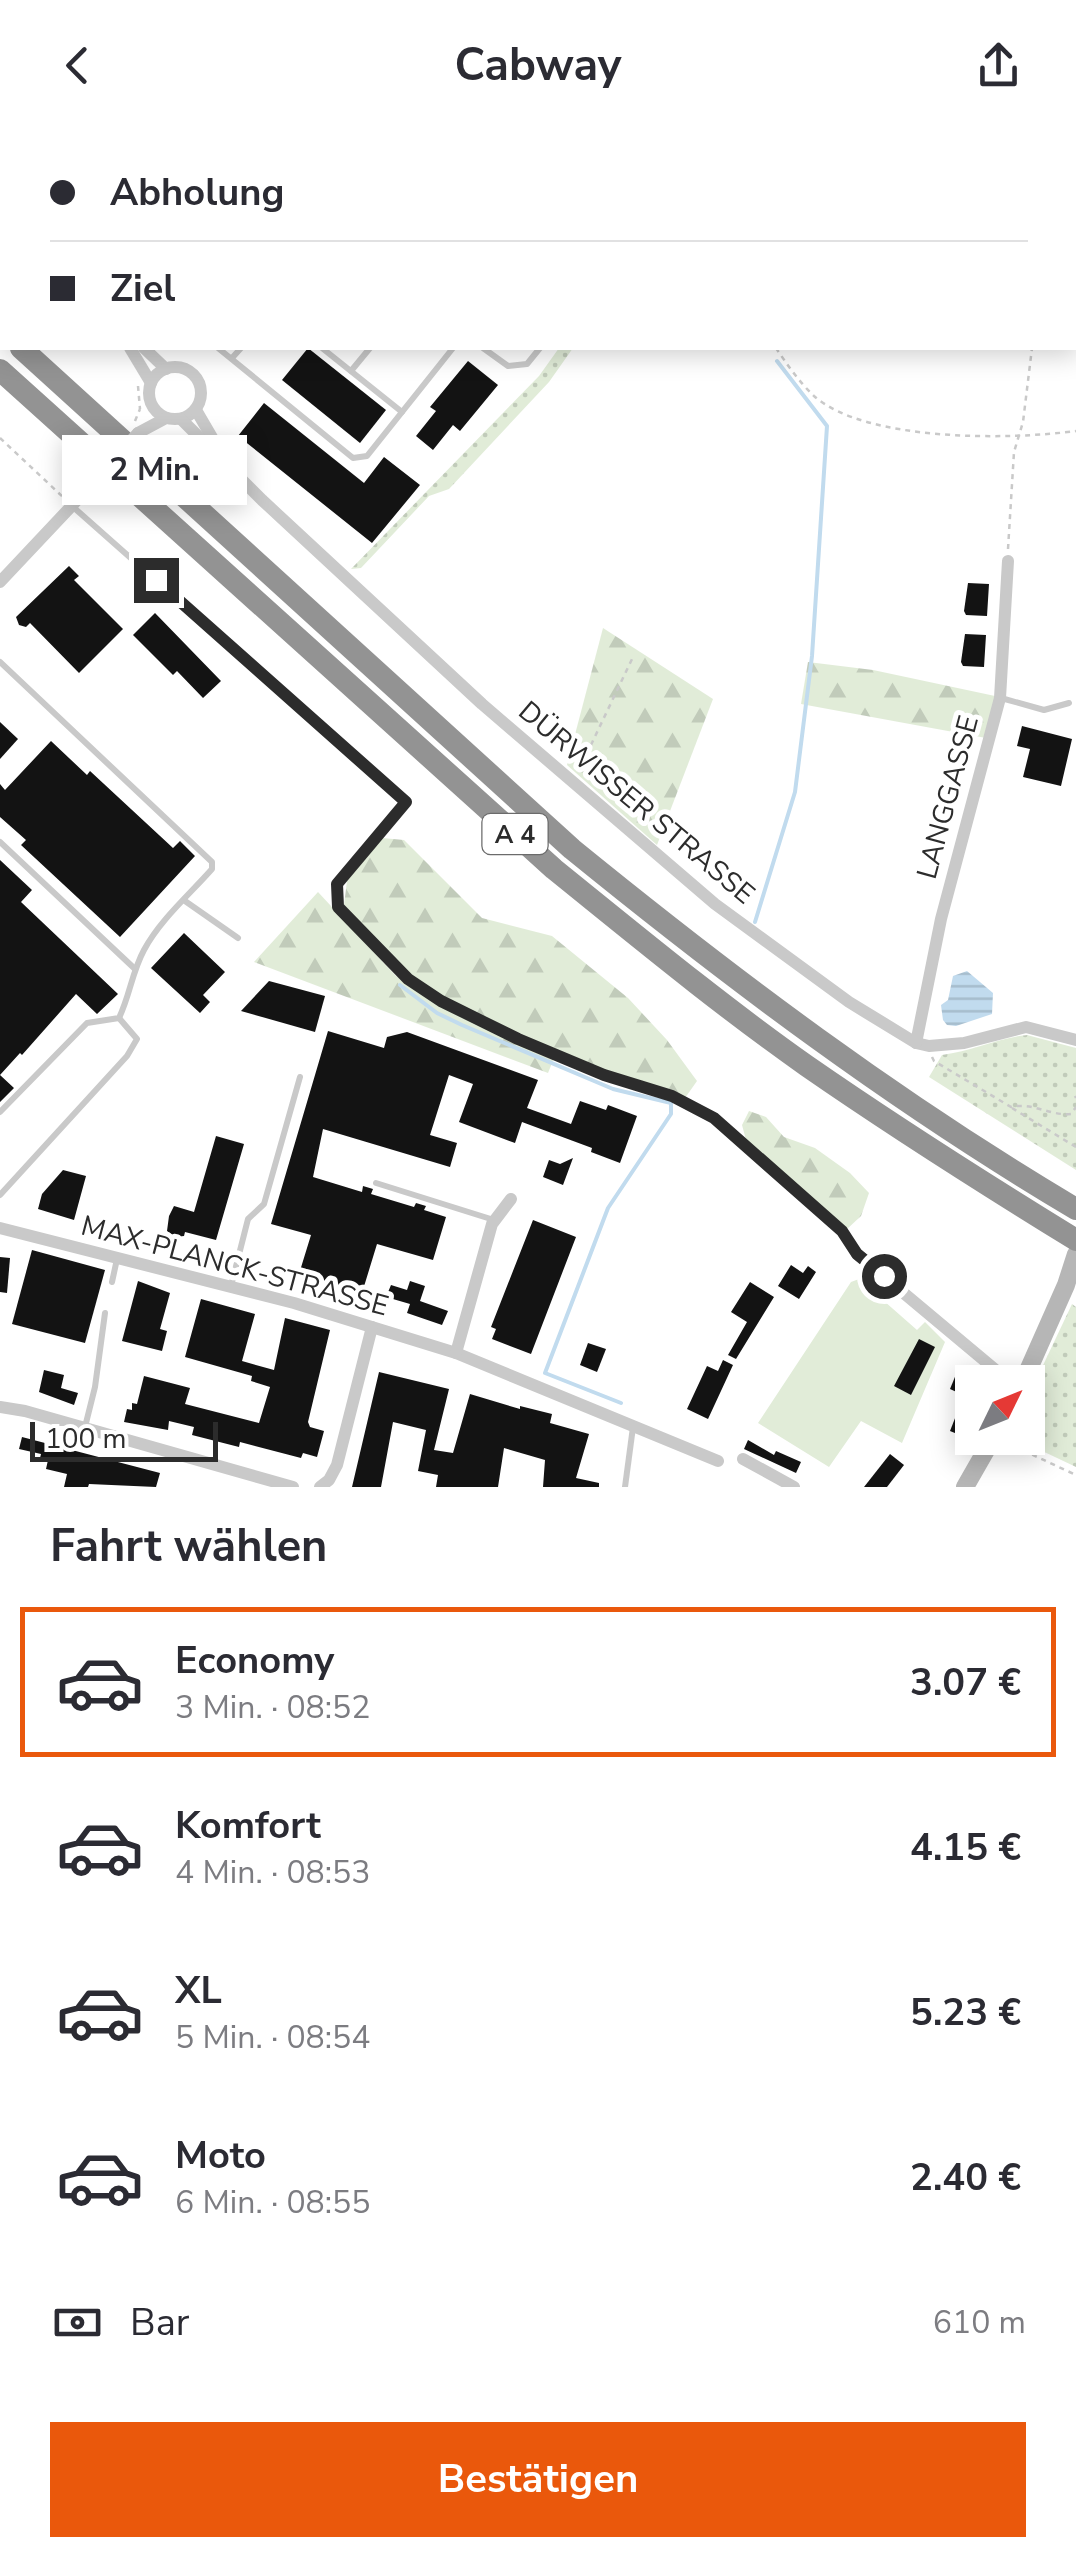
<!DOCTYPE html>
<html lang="de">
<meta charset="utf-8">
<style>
:root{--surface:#fff;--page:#f7f7f7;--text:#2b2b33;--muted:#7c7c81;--line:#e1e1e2;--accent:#ea580c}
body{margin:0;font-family:"Nunito Sans",sans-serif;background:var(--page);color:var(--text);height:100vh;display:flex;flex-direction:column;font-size:38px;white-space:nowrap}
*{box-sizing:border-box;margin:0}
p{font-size:32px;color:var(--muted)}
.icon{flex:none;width:55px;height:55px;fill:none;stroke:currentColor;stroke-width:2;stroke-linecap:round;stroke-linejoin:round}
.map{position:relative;height:1357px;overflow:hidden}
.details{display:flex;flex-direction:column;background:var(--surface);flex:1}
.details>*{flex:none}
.top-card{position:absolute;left:0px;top:0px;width:1078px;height:220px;box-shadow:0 5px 25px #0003;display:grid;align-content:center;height:220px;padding:0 50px;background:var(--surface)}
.needle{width:65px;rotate:47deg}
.buttons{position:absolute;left:955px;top:1235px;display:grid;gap:20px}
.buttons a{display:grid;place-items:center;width:90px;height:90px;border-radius:0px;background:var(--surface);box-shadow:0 5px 25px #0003;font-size:50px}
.scale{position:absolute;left:30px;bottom:25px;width:188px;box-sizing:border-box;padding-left:10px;border:5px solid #2c2c2c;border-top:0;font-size:28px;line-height:35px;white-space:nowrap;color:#2c2c2c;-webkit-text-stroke:8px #fff;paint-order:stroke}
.end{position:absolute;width:45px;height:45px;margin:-22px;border:12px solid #2c2c2c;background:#fff;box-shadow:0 0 0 5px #fff}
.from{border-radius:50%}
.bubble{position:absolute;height:70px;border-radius:0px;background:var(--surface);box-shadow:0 5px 25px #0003;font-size:32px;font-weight:700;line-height:70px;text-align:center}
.top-card b{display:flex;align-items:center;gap:35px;height:95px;font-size:38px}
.top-card b+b{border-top:2px solid var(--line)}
.top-card i{width:25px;height:25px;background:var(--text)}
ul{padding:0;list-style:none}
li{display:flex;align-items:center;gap:30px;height:150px;margin:0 20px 15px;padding:0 30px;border:5px solid transparent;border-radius:0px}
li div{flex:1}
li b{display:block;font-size:38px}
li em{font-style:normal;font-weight:700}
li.current{border-color:var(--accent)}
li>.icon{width:90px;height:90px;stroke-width:1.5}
h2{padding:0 50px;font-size:45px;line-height:120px}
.pay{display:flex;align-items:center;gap:25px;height:110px;padding:0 50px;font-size:38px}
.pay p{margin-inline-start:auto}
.primary-button{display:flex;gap:20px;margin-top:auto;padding:20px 50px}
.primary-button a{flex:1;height:115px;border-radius:0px;background:var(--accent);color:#fff;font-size:40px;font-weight:700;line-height:115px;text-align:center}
header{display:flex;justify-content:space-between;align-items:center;height:130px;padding:0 50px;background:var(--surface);font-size:45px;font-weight:700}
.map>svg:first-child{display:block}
.grass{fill:url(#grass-dots)}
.forest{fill:url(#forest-firs)}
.pitch{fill:#e1ecd8}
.water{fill:url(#water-rules)}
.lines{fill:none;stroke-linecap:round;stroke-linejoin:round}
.stream{stroke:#c1dbee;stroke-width:4}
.building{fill:#131313}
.path{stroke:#c9c9c9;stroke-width:2.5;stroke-dasharray:5 5;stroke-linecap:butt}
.lane{stroke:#c9c9c9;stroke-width:6}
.street{stroke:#c9c9c9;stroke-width:12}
.secondary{stroke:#b6b6b6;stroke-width:18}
.highway{stroke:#939393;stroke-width:22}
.path-bridge{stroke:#c9c9c9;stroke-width:2.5;stroke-dasharray:5 5;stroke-linecap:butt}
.street-bridge{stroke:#c9c9c9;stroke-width:12}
.route{stroke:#2c2c2c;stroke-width:12}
.labels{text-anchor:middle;stroke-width:10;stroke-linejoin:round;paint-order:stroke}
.shield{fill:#fff;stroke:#6b6b6b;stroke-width:2.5}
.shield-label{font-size:25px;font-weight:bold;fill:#2c2c2c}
.street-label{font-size:28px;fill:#2c2c2c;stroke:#fff}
</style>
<header><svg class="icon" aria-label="back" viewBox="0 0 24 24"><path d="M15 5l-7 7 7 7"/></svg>Cabway<svg class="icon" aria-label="share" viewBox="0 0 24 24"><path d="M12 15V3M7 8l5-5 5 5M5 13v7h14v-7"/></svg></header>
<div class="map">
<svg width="1076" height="1357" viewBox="0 0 1076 1357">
<defs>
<pattern id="grass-dots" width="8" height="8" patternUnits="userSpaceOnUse" patternTransform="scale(2.5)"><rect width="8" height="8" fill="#e1ecd8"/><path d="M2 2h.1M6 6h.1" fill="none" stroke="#c1cbba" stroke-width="1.8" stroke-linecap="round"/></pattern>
<pattern id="forest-firs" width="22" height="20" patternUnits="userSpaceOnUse" patternTransform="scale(2.5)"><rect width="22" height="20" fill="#e1ecd8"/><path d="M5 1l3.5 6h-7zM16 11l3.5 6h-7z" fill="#c1cbba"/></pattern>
<pattern id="water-rules" width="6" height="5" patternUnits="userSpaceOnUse" patternTransform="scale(2.5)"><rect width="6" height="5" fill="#c1dbee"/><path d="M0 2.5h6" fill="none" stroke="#a6bccc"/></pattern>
</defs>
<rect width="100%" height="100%" fill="#fff"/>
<g class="grass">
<polygon points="559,218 573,218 549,252 449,359 429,366 361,438 351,439 539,246"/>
<path d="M1027,905L1076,918V1040L929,947L942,925C972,921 998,908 1027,905Z"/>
<polygon points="1072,1174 1076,1177 1076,1337 1015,1308 1028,1308 1028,1267"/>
</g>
<g class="forest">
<polygon points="603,498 713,569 657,715 567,635"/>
<polygon points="808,532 873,540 995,566 986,608 801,574"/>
<polygon points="382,708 404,710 482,788 552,806 628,868 667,910 697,951 685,968 583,933 444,868 401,839 344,775 347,751"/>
<polygon points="318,762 396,846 439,875 554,928 548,943 254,832"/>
<polygon points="749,981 766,987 784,1007 815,1018 850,1043 869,1063 861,1086 846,1100 746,1010 742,995"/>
</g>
<polygon class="pitch" points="859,1149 917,1200 925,1192 945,1212 902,1313 861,1291 829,1337 758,1293 851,1152"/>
<polygon class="water" points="967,841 993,863 992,884 956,896 947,895 943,890 941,875 948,870 953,846"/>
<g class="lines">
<g class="stream">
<polyline points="755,792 795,662 812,526 827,296 777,231"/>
<polyline points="400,855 437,883 462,895 613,959 671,973 671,984 608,1078 545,1243 621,1273"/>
</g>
</g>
<g class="building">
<polygon points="308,218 386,280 360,313 282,250"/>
<polygon points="468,231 498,255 460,301 453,295 433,320 416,306 436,281 430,277"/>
<polygon points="264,273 364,353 384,327 420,355 372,413 238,306"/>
<polygon points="69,436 79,446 74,450 123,499 79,543 30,493 26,497 19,495 16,487"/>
<polygon points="968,453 989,454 987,486 966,485 964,481"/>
<polygon points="155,483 221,551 203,568 177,541 173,545 133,505"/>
<polygon points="965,504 986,505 984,537 963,536 961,532"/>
<polygon points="0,592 18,609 0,629"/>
<polygon points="1022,596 1072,609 1061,656 1023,647 1030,619 1017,616"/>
<polygon points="51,611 87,645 90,641 173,718 180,711 195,726 120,807 21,715 26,710 0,687 0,654 5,660"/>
<polygon points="0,730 32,760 21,772 118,864 97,884 76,864 22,925 20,923 0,945 14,958 0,972"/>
<polygon points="184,803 225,842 203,865 210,872 200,883 151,838"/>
<polygon points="269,851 325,866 315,902 241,881"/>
<polygon points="328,901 384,918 387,907 407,902 538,950 527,978 571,994 580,971 606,980 608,975 637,986 620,1033 591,1022 592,1018 522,992 515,1013 459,992 473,954 449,945 430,1005 457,1013 450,1037 323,999 313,1047 362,1062 363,1056 373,1059 371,1064 414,1077 416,1073 426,1076 424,1080 446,1087 433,1130 377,1114 362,1163 299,1144 311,1105 271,1094"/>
<polygon points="216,1006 244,1014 216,1110 185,1102 184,1106 175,1107 167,1101 169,1086 174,1076 194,1082"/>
<polygon points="573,1028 563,1055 543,1047 549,1030 560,1034"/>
<polygon points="63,1040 86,1046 74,1090 38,1079 42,1064"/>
<polygon points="533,1090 576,1107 531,1224 492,1209 496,1199 491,1197"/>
<polygon points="32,1120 105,1140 85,1213 12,1194"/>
<polygon points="0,1127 10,1128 7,1163 0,1162"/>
<polygon points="791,1135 803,1143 808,1136 816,1142 799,1169 778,1156"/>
<polygon points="138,1151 170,1163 160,1199 167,1201 162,1221 122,1211"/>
<polygon points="410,1151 425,1156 420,1171 448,1181 442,1195 407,1183 410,1174 386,1167 391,1155 407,1160"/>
<polygon points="750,1152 774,1167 736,1229 728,1225 747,1192 731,1182"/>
<polygon points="201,1169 255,1184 242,1231 274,1240 285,1188 330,1200 308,1292 310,1297 324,1301 317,1327 303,1323 301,1328 240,1312 239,1317 192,1305 194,1297 169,1291 168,1300 124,1292 127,1279 132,1280 132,1273 137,1274 144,1246 190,1258 185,1274 259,1293 270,1257 251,1251 252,1246 185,1227"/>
<polygon points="919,1209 935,1217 911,1265 894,1256"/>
<polygon points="588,1213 606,1219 597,1242 580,1235"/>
<polygon points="723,1230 733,1235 708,1289 687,1279 707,1236 718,1241"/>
<polygon points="44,1240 64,1245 61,1258 78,1263 74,1275 39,1262"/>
<polygon points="379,1242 449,1259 434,1320 453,1323 470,1264 520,1279 520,1276 552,1284 550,1293 589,1304 576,1348 599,1353 599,1357 543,1357 545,1330 504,1318 498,1357 436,1357 438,1345 418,1341 426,1300 393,1292 381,1357 352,1357"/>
<polygon points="957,1242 972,1248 972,1269 950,1259"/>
<polygon points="959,1278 972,1284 967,1308 950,1301"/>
<polygon points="22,1307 160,1343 156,1357 89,1354 88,1357 64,1357 67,1344 46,1339 48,1330 40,1328 41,1324 19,1319"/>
<polygon points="748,1310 774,1325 776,1321 801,1332 796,1343 744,1319"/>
<polygon points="890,1324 904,1335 887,1357 864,1357"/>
</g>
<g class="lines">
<g class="path">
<polyline points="1057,2 1057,0"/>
<polyline points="0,90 2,92"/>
<path d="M776,218C786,233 800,253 814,266C866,312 1010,310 1076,301"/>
<polyline points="138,256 140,279"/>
<polyline points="0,308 64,368"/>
<polyline points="1008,419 1014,322 1023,292 1032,218"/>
<polyline points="578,642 633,527"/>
<path d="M932,927L934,931L1011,977C1033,972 1049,986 1071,984L1076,977"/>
<polyline points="1075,966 1076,968"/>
<polyline points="1012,978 1076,1017"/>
<polyline points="1005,1312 1076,1345"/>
</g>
<g class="lane">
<polyline points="250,0 253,2"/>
<polyline points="656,0 657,2"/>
<polyline points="202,2 203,0"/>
<polyline points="414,2 416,0"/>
<polyline points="549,2 551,0"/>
<polyline points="628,2 630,0"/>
<polyline points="0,19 2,19"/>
<polyline points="218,218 353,328 367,326 453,218"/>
<polyline points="322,218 402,282"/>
<polyline points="483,218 508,236 527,234 540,218"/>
<polyline points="232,228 241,218"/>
<polyline points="351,241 370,218"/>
<polyline points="72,376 406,672 337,753 338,777 399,843 441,871 604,945 672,966 714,989 842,1101 856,1123"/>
<path d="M0,532L212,732V739C190,764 160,790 144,820C132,842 130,865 119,888L87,893L0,982"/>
<polyline points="1001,568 1044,580 1069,573"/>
<polyline points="0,712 135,839"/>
<polyline points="185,771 238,808"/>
<polyline points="376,1053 494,1090"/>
<polyline points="0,1065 127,926 137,909 119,888"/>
<polyline points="112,1152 117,1129"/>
<polyline points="231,1156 248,1089 264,1074 300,947"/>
<polyline points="85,1297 95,1257 105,1183"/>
<polyline points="625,1357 633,1297"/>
</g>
<g class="street">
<polyline points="0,108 2,110"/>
<polyline points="130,218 151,253"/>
<polyline points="144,218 166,239"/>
<circle cx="175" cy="263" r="26"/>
<polyline points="196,280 217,316"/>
<polyline points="181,289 262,370 482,574 715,774 849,872 916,913 929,916 964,913 1026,897 1076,910"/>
<polyline points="138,303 166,288"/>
<polyline points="0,452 80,367"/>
<polyline points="916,913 941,789 1000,568 1008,431"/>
<polyline points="0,1098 294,1173 456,1223 718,1331"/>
<polyline points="857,1124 1010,1252"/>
<polyline points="456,1223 492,1094 511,1069"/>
<polyline points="0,1277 25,1281 293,1357"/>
<polyline points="743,1329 794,1357"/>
<polyline points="320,1357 329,1350 337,1335 372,1197"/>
</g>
<g class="secondary">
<polyline points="1023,1252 1066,1155 1076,1124"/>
<polyline points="965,1357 993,1308"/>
</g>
<g class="highway">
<polyline points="0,198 2,201"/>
<path d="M21,218L572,719C733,850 897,973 1076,1079"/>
<path d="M0,240L554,739C637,806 719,874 807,936C895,997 985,1054 1076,1110"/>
</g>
<polyline class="path-bridge" points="135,291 140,279"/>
<polyline class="street-bridge" points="80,367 138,303"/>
</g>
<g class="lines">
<polyline class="route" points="156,450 406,672 337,754 338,777 408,849 441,871 518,909 604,945 672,966 714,988 842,1101 857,1124 884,1146"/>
</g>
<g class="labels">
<rect class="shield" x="482.5" y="684" width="65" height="40" rx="8"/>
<g class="shield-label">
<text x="515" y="713">A 4</text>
</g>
<g class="street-label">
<text transform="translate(947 667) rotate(-75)" y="10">LANGGASSE</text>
<text transform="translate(637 672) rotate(40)" y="10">DÜRWISSER STRASSE</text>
<text transform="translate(235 1135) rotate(15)" y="10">MAX-PLANCK-STRASSE</text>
</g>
</g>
</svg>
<div class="buttons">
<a><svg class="needle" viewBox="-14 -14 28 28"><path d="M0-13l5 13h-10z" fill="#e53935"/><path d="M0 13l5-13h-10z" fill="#7c7c81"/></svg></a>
</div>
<div class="scale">100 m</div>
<i class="end from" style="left:884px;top:1146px"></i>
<i class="end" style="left:156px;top:450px"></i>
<div class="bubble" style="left:62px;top:305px;width:185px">2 Min.</div>
<div class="top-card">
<b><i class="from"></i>Abholung</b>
<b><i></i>Ziel</b>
</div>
</div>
<section class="details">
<h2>Fahrt wählen</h2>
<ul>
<li class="current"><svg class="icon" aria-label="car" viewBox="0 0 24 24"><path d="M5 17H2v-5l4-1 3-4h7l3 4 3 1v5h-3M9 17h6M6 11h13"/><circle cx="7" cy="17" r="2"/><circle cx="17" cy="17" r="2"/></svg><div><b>Economy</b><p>3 Min. · 08:52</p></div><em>3.07 €</em></li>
<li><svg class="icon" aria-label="car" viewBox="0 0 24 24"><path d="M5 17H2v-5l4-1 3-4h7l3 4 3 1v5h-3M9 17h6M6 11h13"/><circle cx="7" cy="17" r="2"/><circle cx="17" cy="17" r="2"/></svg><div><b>Komfort</b><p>4 Min. · 08:53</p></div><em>4.15 €</em></li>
<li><svg class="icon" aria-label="car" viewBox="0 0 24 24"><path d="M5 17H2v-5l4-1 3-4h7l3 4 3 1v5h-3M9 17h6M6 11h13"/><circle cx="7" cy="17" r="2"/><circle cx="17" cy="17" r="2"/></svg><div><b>XL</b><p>5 Min. · 08:54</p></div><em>5.23 €</em></li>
<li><svg class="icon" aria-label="car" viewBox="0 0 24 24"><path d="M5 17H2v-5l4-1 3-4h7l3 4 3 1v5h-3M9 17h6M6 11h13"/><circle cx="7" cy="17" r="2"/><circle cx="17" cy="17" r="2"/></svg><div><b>Moto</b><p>6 Min. · 08:55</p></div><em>2.40 €</em></li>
</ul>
<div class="pay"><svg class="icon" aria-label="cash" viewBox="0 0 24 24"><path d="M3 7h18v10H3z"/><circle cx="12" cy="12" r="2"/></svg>Bar<p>610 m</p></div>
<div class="primary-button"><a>Bestätigen</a></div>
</section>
